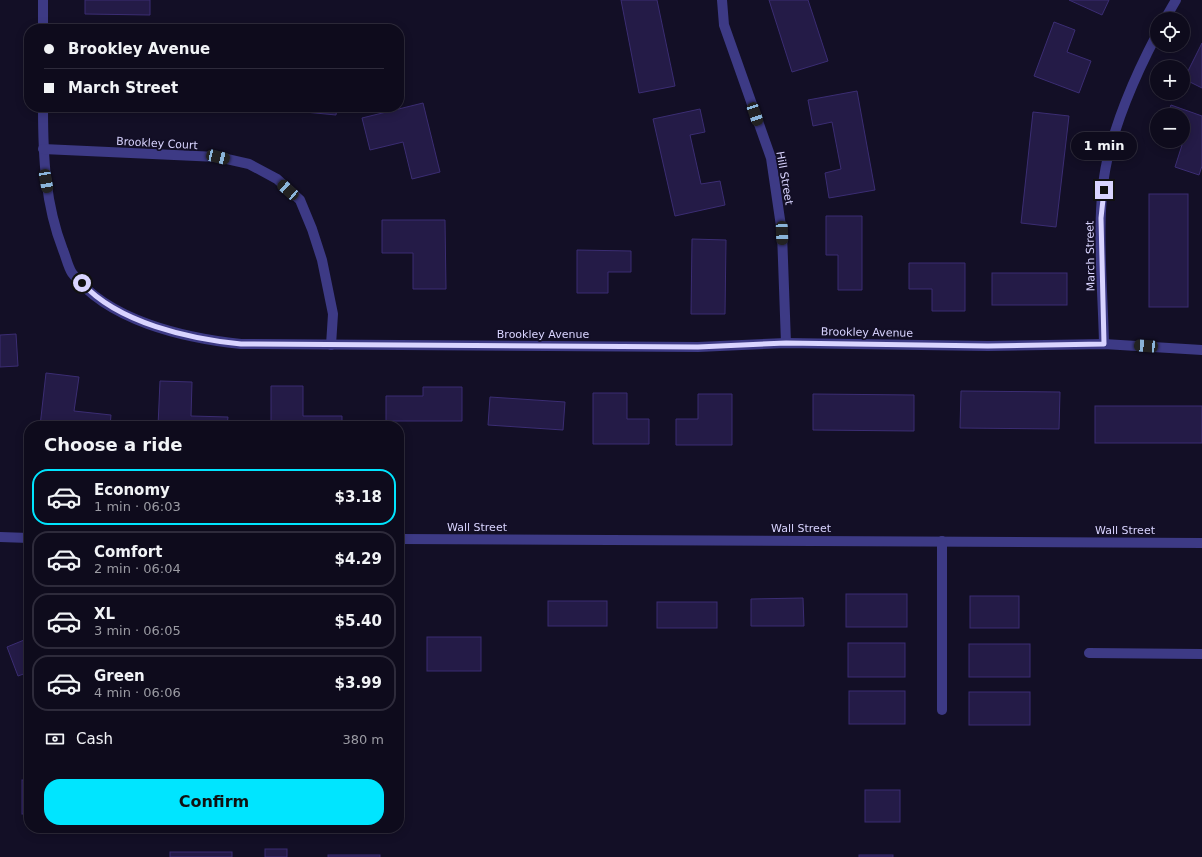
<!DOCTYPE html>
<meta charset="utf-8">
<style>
:root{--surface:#0e0b1c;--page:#1c1929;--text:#f1f3f6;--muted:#9b9ba3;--line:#2e2b3b;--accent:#00e5ff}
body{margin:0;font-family:"DejaVu Sans",sans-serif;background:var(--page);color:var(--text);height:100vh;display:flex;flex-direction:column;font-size:15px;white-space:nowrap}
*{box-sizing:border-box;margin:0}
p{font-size:13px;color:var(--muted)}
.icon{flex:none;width:22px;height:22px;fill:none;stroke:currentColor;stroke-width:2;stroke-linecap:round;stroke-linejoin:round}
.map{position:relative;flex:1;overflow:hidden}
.sheet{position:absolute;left:24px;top:421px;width:380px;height:412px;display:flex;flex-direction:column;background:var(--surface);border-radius:16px;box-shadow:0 2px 10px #0003,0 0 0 1px var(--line)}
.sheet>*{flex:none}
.hud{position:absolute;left:24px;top:24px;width:380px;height:88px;border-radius:16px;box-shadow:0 2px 10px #0003,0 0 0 1px var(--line);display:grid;align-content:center;height:88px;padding:0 20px;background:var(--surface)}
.fabs{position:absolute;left:1150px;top:12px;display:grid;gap:8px}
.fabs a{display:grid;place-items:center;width:40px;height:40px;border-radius:50%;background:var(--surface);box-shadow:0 2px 10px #0003,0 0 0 1px var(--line);font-size:20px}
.end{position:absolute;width:18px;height:18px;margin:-9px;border:5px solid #d9d4ff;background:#111;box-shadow:0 0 0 2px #111}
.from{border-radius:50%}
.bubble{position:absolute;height:28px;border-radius:14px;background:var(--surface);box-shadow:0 2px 10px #0003,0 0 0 1px var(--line);font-size:13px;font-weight:600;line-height:28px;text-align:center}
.car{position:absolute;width:12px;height:24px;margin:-12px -6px;border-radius:5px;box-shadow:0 0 3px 1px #0007;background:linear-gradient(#222 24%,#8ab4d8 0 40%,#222 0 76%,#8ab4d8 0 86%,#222 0)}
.hud b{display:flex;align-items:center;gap:14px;height:38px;font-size:15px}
.hud b+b{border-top:1px solid var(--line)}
.hud i{width:10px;height:10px;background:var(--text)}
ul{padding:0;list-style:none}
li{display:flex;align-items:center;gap:12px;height:56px;margin:0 8px 6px;padding:0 12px;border:2px solid var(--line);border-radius:16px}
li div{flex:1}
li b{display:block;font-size:15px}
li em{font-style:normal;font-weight:600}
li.active{border-color:var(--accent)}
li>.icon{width:36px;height:36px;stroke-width:1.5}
h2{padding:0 20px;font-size:18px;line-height:48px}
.pay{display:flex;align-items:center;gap:10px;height:44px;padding:0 20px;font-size:15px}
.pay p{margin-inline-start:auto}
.button{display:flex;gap:8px;margin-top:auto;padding:8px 20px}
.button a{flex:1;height:46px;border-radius:16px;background:var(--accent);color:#111;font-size:16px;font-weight:600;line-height:46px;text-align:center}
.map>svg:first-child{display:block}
.building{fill:#241b47;stroke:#3b2d73}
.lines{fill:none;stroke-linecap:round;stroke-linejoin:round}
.minor{stroke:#3d3a85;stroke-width:10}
.route{stroke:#d9d4ff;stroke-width:5}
.labels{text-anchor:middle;stroke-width:3.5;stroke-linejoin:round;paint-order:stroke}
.street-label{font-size:11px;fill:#d9d4ff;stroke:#130f26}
</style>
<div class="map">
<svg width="1202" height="857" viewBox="0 0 1202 857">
<rect width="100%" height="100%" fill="#130f26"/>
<g class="building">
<polygon points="85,0 150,0 150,15 85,14"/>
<polygon points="621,0 657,0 675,86 639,93"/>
<polygon points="769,0 808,0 828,61 792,72"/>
<polygon points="1069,0 1109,0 1102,15"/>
<polygon points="1054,22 1075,30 1067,52 1091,61 1079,93 1034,76"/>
<polygon points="1202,43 1202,88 1184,79"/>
<polygon points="857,91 875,190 829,198 825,173 841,169 832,122 813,126 808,100"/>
<polygon points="423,103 440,172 412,179 403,142 370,150 362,118"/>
<polygon points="1171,105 1202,116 1202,166 1199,175 1175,167 1182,145 1171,141 1183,141 1183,115 1167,115"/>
<polygon points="305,107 337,107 336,115 305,112"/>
<polygon points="700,109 705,132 690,135 701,184 720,181 725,205 675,216 653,119"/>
<polygon points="1033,112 1069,116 1056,227 1021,223"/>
<rect x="1149" y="194" width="39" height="113"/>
<polygon points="826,216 862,216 862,290 838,290 838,255 826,255"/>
<polygon points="382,220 445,220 446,289 413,289 413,253 382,253"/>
<polygon points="692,239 726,240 725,314 691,314"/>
<polygon points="577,250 631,251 631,272 608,272 608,293 577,293"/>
<polygon points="909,263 965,263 965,311 932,311 932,289 909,289"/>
<rect x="992" y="273" width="75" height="32"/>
<polygon points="16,334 18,366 0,367 0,335"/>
<polygon points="46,373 79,377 74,411 111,415 110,426 40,426"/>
<polygon points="160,381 192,382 191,416 228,417 227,426 158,426"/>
<polygon points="271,386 303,386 303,416 342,416 342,426 271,426"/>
<polygon points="423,387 462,387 462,421 386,421 386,396 423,396"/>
<polygon points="961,391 1060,392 1059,429 960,428"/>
<polygon points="593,393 627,393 627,419 649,419 649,444 593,444"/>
<polygon points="698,394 732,394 732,445 676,445 676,419 698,419"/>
<polygon points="813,394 914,395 914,431 813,430"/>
<polygon points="490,397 565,402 563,430 488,425"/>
<rect x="1095" y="406" width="107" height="37"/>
<rect x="846" y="594" width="61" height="33"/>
<rect x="970" y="596" width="49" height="32"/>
<polygon points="803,598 804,626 751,626 751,599"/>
<rect x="548" y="601" width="59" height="25"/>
<rect x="657" y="602" width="60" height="26"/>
<rect x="427" y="637" width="54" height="34"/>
<polygon points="29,638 29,672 18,676 7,647"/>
<rect x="848" y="643" width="57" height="34"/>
<rect x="969" y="644" width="61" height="33"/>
<rect x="849" y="691" width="56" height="33"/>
<rect x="969" y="692" width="61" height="33"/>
<rect x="22" y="780" width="7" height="34"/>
<rect x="865" y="790" width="35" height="32"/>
<rect x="265" y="849" width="22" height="8"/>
<rect x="170" y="852" width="62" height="5"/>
<rect x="328" y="855" width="52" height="2"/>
<rect x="859" y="855" width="34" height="2"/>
</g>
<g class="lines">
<g class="minor">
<polyline points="722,0 724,25 771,158 782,233 786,343"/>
<polyline points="1165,19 1176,0"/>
<polyline points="43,29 43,0"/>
<path d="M43,107C43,156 45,204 63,250C66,257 68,267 72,273C108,321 184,338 241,344L698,347L786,343L988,346L1104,344L1202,350"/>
<polyline points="43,149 218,157 249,164 277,179 300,200 312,229 322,260 333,314 331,345"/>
<path d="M1104,344C1103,288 1095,215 1107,161C1117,117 1136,74 1157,34"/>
<polyline points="0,537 29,538"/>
<polyline points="399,539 1202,543"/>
<polyline points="942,541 942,710"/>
<polyline points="1089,653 1202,654"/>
</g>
</g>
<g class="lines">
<path class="route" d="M82,283C118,323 190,339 241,344L698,347L786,343L988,346L1104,344L1101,218L1104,190"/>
</g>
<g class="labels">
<g class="street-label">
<text transform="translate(157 143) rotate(3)" y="4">Brookley Court</text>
<text transform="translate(785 178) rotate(80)" y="4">Hill Street</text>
<text transform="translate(1090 256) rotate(-91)" y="4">March Street</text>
<text transform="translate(867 332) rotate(1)" y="4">Brookley Avenue</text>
<text x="543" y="338">Brookley Avenue</text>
<text x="477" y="531">Wall Street</text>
<text x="801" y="532">Wall Street</text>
<text x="1125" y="534">Wall Street</text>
</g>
</g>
</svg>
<div class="fabs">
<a><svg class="icon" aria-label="locate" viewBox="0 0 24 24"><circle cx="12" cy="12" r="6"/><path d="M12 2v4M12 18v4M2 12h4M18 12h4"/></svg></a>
<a>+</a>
<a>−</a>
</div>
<i class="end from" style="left:82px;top:283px"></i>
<i class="end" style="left:1104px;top:190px"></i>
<div class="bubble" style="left:1071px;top:132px;width:66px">1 min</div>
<i class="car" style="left:755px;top:114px;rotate:161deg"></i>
<i class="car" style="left:218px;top:157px;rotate:103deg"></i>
<i class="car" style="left:46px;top:181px;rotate:170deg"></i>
<i class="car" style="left:288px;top:190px;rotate:312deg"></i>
<i class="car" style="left:782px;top:233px;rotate:178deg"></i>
<i class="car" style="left:1146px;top:346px;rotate:274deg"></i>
<div class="hud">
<b><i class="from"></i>Brookley Avenue</b>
<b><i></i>March Street</b>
</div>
<section class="sheet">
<h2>Choose a ride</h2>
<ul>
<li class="active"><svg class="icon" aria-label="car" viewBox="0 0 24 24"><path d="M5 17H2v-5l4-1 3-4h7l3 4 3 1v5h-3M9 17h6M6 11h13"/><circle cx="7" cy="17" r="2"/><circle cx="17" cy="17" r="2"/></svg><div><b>Economy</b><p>1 min · 06:03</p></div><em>$3.18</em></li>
<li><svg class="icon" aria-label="car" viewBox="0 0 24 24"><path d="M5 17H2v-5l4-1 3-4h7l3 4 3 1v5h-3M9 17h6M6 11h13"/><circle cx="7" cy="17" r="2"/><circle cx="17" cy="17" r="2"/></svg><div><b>Comfort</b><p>2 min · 06:04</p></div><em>$4.29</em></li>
<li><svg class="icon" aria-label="car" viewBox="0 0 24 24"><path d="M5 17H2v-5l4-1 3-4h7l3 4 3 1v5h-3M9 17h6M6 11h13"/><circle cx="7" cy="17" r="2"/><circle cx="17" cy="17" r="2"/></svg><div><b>XL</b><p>3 min · 06:05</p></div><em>$5.40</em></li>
<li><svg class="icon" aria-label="car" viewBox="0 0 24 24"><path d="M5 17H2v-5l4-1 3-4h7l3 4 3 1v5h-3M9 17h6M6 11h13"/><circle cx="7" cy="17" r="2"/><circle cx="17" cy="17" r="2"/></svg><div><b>Green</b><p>4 min · 06:06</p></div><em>$3.99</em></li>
</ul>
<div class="pay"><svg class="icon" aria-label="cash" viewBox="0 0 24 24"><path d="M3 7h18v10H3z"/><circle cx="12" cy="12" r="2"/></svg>Cash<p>380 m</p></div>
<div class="button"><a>Confirm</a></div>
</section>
</div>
